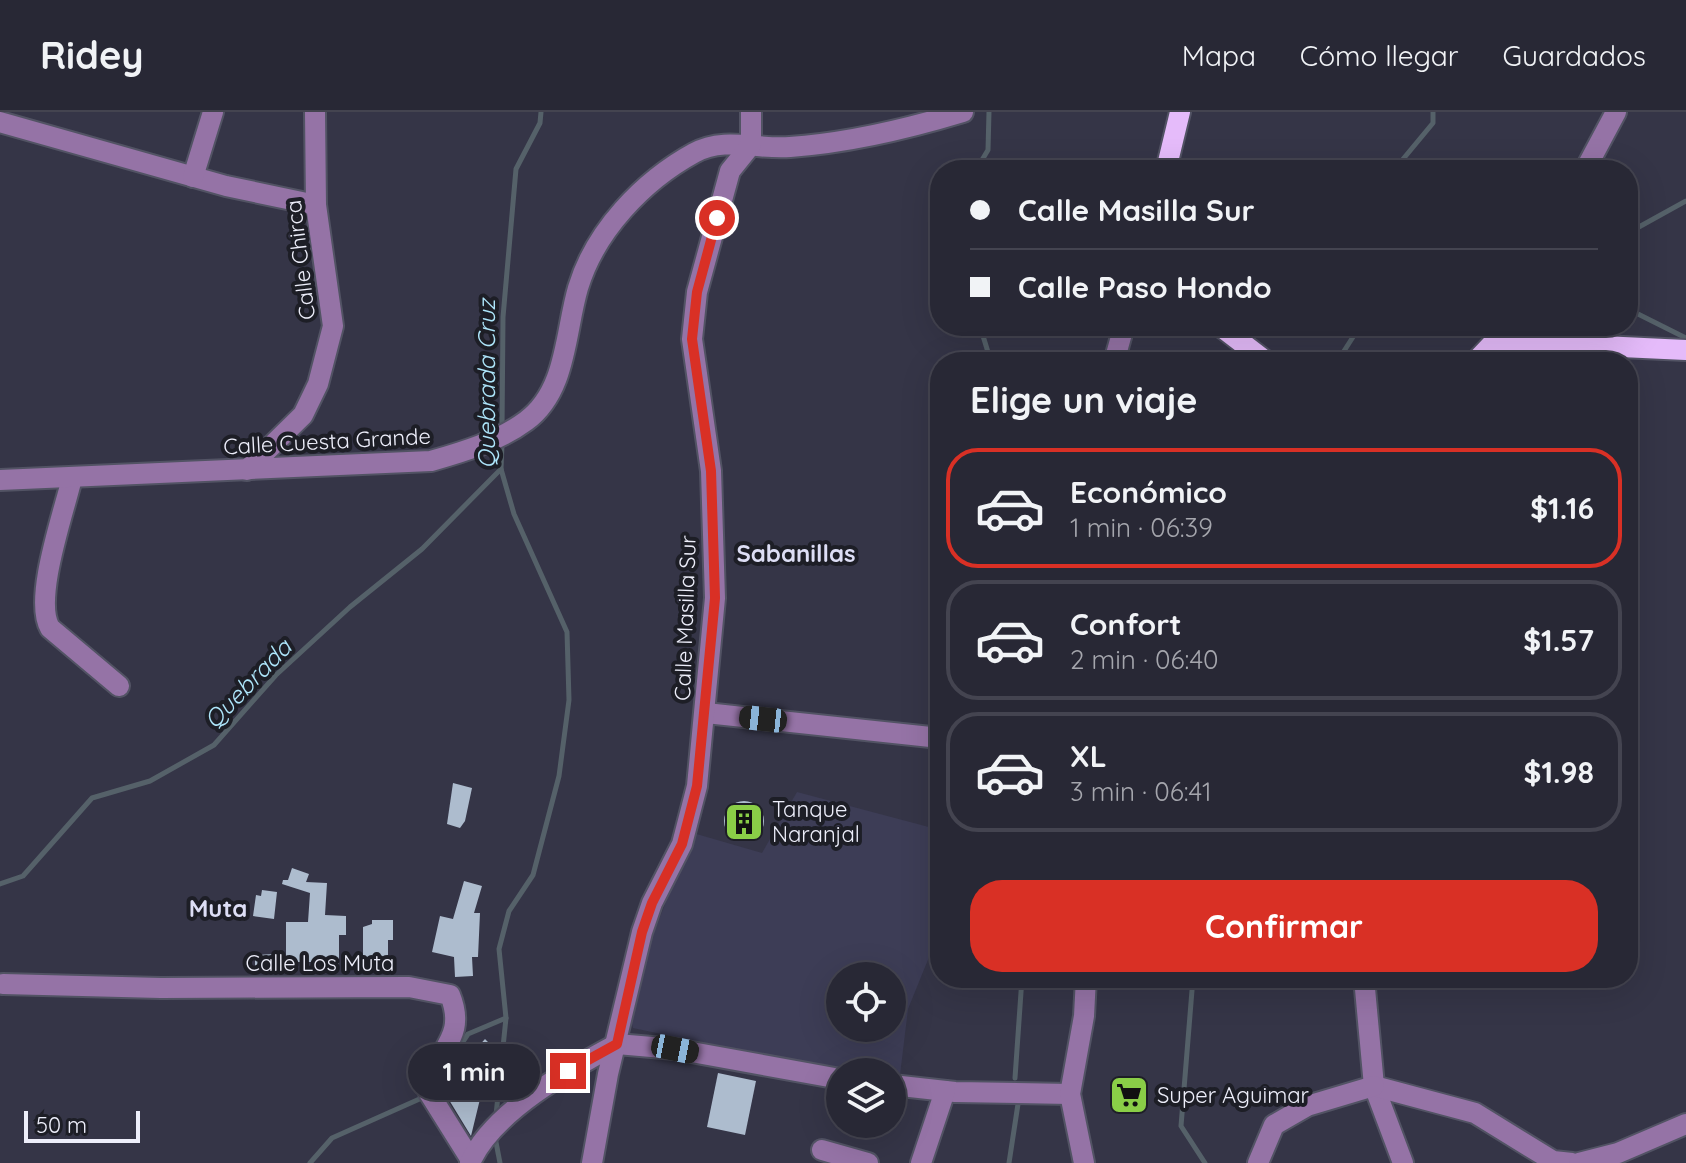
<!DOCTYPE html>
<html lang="es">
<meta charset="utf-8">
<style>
:root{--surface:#282835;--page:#343441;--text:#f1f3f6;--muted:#a5a6ad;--line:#444450;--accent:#d93025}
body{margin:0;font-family:Quicksand,sans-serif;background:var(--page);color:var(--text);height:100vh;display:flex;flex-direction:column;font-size:30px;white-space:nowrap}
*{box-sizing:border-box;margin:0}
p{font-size:26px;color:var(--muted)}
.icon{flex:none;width:44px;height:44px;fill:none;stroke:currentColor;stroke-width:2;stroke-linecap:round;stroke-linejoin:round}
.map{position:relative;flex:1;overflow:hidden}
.sheet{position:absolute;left:930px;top:240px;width:708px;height:636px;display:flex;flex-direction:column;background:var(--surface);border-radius:32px;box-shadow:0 8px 32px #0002,0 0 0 2px var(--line)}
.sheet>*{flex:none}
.top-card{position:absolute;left:930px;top:48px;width:708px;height:176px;border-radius:32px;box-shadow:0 8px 32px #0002,0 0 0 2px var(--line);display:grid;align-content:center;height:176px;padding:0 40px;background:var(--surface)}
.fabs{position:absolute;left:826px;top:850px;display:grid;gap:16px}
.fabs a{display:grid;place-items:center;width:80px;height:80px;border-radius:50%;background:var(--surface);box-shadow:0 8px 32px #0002,0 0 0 2px var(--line);font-size:40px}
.scale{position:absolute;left:24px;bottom:20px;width:116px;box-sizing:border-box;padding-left:8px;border:4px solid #edeefa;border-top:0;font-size:22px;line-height:28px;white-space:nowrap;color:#edeefa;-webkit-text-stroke:6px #1d1e26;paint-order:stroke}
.end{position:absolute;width:36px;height:36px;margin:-18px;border:10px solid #d93025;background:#fff;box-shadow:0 0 0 4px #fff}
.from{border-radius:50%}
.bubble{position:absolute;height:56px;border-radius:28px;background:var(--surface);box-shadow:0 8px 32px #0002,0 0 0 2px var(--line);font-size:26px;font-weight:700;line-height:56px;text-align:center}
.car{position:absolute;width:24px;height:48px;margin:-24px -12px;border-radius:10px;box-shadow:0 0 6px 2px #0007;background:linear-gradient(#222 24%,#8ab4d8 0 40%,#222 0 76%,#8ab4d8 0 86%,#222 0)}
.top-card b{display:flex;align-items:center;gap:28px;height:76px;font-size:30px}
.top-card b+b{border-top:2px solid var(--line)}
.top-card i{width:20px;height:20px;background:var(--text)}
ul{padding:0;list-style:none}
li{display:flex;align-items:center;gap:24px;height:120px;margin:0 16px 12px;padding:0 24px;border:4px solid var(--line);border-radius:32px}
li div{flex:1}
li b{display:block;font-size:30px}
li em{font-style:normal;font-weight:700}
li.active{border-color:var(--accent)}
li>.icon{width:72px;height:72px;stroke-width:1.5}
h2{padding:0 40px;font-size:36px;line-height:96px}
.button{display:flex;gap:16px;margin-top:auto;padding:16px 40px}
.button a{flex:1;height:92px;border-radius:32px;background:var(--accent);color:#fff;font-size:32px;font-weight:700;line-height:92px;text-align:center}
header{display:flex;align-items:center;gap:48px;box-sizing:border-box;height:112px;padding:0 40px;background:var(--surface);border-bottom:2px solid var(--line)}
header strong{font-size:38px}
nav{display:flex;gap:44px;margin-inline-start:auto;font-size:28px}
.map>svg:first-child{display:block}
.built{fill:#3d3d56;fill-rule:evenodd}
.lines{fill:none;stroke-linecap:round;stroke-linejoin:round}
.stream{stroke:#556169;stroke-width:5}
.building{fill:#adbcce}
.minor-casing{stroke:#525364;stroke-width:24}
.major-casing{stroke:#525364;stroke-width:24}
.minor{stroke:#9573a6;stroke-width:20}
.major{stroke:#e5bbfa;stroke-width:20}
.route{stroke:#d93025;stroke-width:10}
.labels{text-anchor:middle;stroke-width:8;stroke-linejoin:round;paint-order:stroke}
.street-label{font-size:22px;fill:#edeefa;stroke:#1d1e26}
.poi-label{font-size:22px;fill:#edeefa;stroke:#1d1e26;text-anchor:start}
.water-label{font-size:24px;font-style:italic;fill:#aee6fb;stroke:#1d1e26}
.neighbourhood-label{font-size:24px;font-weight:bold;fill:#dddef5;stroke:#1d1e26}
</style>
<header>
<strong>Ridey</strong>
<nav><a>Mapa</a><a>Cómo llegar</a><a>Guardados</a></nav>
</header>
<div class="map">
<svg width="1686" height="1051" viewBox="0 0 1686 1051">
<rect width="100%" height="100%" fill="#353547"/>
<path class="built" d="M797,680L940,718V818L908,897L900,963L794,950L633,916L631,909L649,833L693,721L762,741ZM840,864H892V916H840Z"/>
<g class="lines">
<g class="stream">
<polyline points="976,58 988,38 989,0"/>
<polyline points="1394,58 1433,11 1433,0"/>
<polyline points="1628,121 1686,89"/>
<polyline points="1628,197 1686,226"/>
<polyline points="980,214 991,250"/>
<polyline points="1337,250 1360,214"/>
<polyline points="502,318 503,205 516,57 540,11 541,0"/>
<polyline points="0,772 23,764 92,686 150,669 214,633 276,563 350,495 422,437 501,357"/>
<polyline points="1193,866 1181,1014 1205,1051"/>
<polyline points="444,958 468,922 506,906"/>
<polyline points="1015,966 1022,866"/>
<polyline points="496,1003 506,906 499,837 509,799 533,763 559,664 569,588 567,520 514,402 501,357 502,332"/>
<polyline points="495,1025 500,1051"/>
<polyline points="310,1051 332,1026 424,985"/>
<polyline points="1009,1051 1018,992"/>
</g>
</g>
<g class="building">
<polygon points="453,671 472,676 465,709 460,716 447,712"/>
<circle cx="744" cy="709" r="20"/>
<polygon points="292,756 309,762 306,770 327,771 325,803 346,804 346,823 339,823 339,857 325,857 325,850 286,850 286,810 308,810 310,781 282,772 283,768 288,768"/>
<polygon points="464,769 482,774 474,801 480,801 478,845 472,845 473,864 455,865 454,845 432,840 440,804 453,807"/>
<polygon points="262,778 277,780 274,807 253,804 256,783 261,784"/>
<polygon points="372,808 393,808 393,828 388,828 388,855 363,854 363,815 372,812"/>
<polygon points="276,842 277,859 255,860 255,843"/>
<polygon points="485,927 498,940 485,956 489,960 473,975 481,983 471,1024 443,978 444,970 471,935 475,938"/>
<polygon points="718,961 756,969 745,1023 707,1015"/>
</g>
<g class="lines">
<defs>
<g id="minor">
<polyline points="0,10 226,74 316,93"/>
<polyline points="1585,58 1616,0"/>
<polyline points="193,65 213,0"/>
<polyline points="1495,229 1504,214"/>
<polyline points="1114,250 1124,214"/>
<polyline points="247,358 303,303 318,272 333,214 316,93 315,0"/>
<path d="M72,366C64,400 33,487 50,516L119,574"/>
<path d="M0,368L431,349C463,340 499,329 526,309C567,279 565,220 578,176C595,119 643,69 694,41C725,24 757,38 790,35C848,31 907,17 963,0"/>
<polyline points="706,601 940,626"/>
<polyline points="1364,866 1374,974 1403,1051"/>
<path d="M3,872L161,876L409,875L450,883C469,930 430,939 429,981L471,1048"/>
<polyline points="617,932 675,937 840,967"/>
<polyline points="892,973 955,980 1070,982"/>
<polyline points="1374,974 1475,1001 1553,1049 1572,1051"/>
<polyline points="822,1038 868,1051"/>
<path d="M470,1051C492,1000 570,957 617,932"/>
<polyline points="592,1051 608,962 642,820 652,791 682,732 697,674 715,486 711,359 692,227 697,180 730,59 751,33 751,0"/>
<polyline points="921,1051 945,979"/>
<polyline points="1084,1051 1070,982 1084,904 1086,866"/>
<polyline points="1258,1051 1274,1013 1307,994 1374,974"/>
<polyline points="1579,1051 1618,1041 1686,1012"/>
</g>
<g id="major">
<polyline points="1166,58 1180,0"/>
<polyline points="1220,214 1267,250"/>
<polyline points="1475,250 1495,229 1686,238"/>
</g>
</defs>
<use href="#minor" class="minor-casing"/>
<use href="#major" class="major-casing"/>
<use href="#minor" class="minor"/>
<use href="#major" class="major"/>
</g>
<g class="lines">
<polyline class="route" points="568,959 617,932 642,820 652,791 682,732 697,674 715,486 711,359 692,227 697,180 717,106"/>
</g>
<defs>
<symbol id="building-square" viewBox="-11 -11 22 22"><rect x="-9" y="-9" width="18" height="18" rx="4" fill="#8ace47" stroke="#1d1e26"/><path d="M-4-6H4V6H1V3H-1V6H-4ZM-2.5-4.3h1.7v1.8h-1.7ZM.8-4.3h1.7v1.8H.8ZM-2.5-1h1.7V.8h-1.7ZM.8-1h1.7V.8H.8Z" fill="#111"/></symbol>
<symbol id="supermarket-square" viewBox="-11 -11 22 22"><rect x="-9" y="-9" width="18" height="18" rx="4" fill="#8ace47" stroke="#1d1e26"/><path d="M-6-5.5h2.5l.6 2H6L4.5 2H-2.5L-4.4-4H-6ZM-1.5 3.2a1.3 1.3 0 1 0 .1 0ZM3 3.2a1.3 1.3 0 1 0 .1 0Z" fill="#111"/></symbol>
</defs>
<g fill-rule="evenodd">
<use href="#building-square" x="722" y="688" width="44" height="44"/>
<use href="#supermarket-square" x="1107" y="961" width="44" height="44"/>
</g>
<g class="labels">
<g class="street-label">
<text transform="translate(300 148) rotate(-97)" y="8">Calle Chirca</text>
<text transform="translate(327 329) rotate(-3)" y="8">Calle Cuesta Grande</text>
<text transform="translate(685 506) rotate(-88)" y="8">Calle Masilla Sur</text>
<text x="320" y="859">Calle Los Muta</text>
</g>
<g class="poi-label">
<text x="772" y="705">Tanque<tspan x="772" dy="25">Naranjal</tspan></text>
<text x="1157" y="991">Super Aguimar</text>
</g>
<g class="water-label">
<text transform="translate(487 272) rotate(-90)" y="8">Quebrada Cruz</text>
<text transform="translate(248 572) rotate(-46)" y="8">Quebrada</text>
</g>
<g class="neighbourhood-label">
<text x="796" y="450">Sabanillas</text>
<text x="218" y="805">Muta</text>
</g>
</g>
</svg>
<div class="fabs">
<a><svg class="icon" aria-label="locate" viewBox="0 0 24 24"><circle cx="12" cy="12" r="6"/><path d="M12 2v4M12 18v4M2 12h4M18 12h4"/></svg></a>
<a><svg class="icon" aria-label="layers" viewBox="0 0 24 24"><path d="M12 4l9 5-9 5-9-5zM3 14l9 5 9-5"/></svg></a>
</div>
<div class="scale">50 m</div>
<i class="end from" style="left:717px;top:106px"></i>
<i class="end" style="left:568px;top:959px"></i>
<div class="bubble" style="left:408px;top:932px;width:132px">1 min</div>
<i class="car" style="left:763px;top:607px;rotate:276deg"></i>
<i class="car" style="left:675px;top:937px;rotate:101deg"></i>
<div class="top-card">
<b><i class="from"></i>Calle Masilla Sur</b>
<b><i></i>Calle Paso Hondo</b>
</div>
<section class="sheet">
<h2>Elige un viaje</h2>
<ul>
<li class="active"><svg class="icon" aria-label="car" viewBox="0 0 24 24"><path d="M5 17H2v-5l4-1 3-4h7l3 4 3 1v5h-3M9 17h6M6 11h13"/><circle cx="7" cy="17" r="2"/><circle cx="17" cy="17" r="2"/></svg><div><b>Económico</b><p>1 min · 06:39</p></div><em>$1.16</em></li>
<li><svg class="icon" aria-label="car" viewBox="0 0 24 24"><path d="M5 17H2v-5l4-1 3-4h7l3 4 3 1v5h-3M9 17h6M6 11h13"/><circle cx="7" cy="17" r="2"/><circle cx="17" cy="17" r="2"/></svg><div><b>Confort</b><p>2 min · 06:40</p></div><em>$1.57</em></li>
<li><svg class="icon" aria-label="car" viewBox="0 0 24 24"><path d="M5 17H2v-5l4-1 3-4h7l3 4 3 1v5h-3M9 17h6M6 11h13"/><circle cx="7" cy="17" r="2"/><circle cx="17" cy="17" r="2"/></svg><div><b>XL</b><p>3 min · 06:41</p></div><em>$1.98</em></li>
</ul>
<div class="button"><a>Confirmar</a></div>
</section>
</div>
